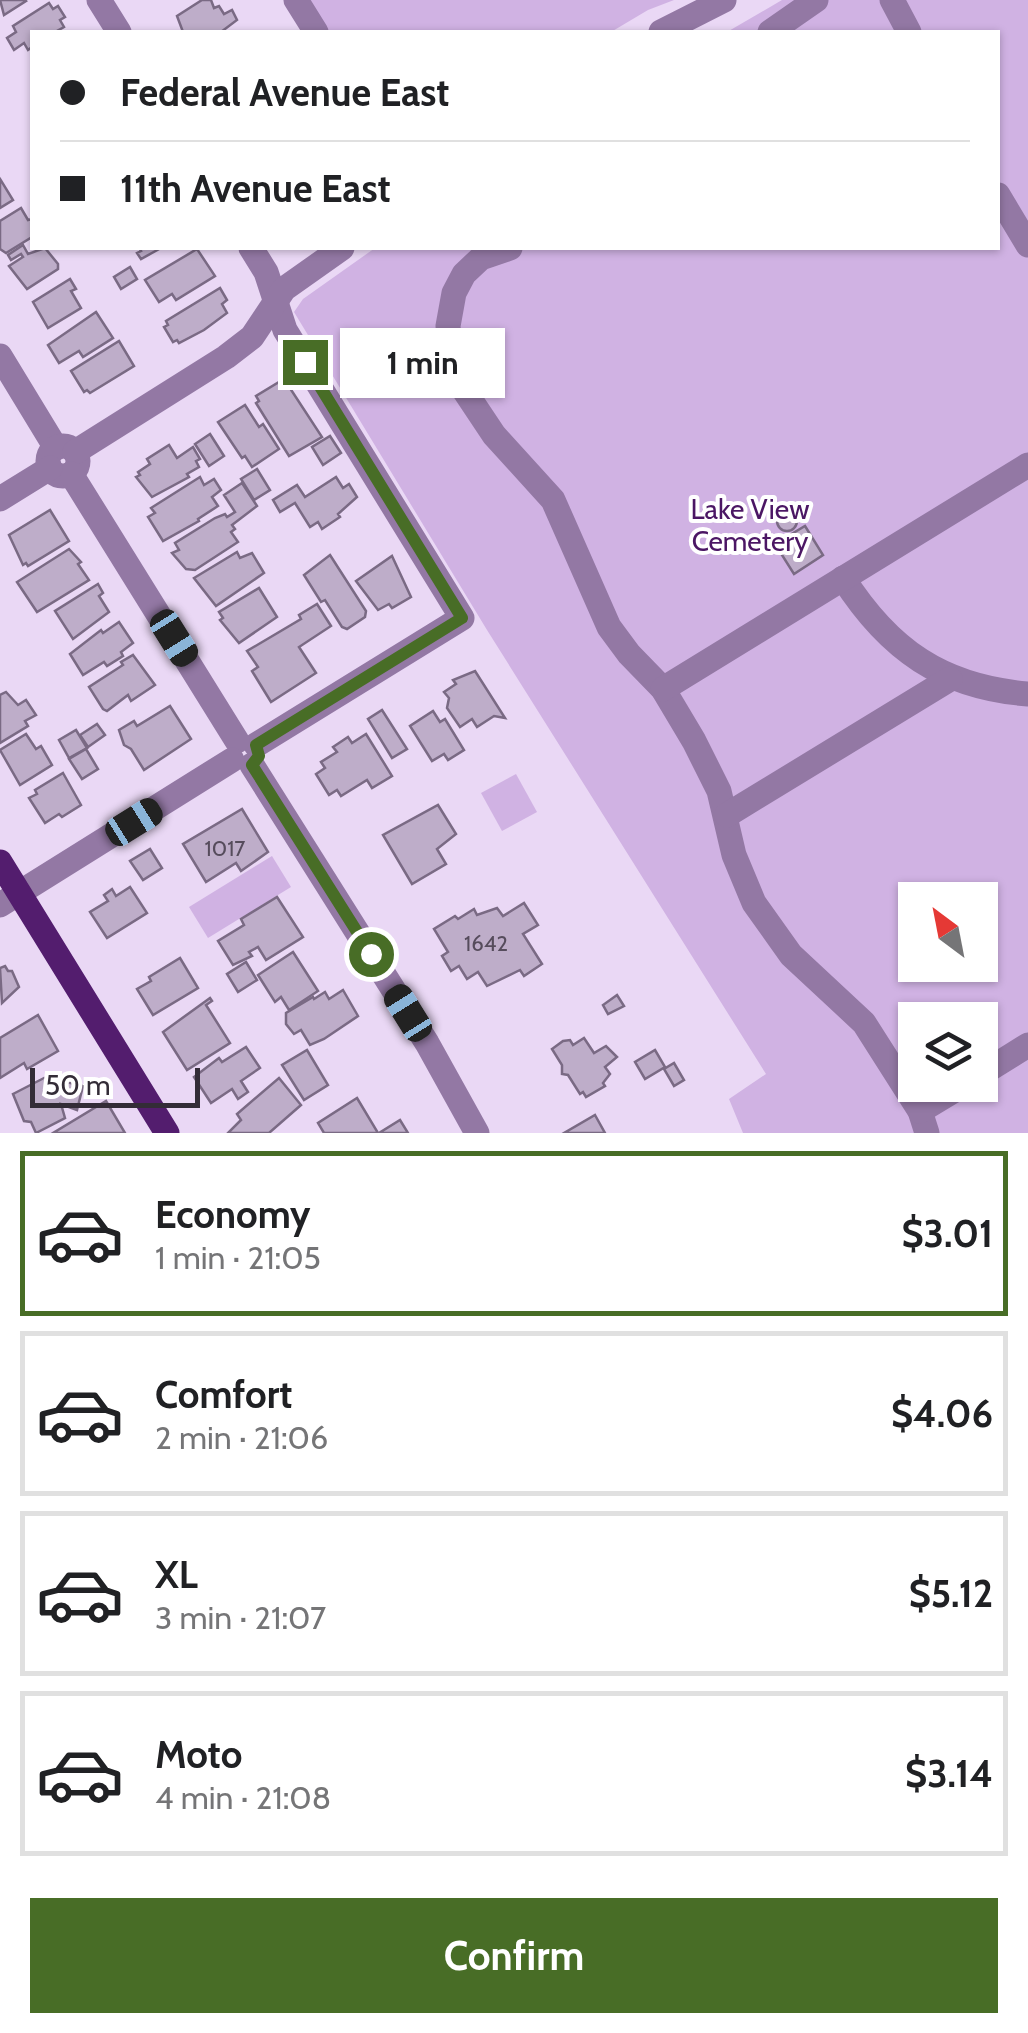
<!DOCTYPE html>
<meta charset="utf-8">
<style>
:root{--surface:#fff;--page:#f6f6f6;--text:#202124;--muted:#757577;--line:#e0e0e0;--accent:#486d26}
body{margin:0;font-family:Cabin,sans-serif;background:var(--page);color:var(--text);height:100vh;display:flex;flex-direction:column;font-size:38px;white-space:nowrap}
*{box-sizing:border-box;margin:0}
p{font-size:32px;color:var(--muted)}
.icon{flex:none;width:55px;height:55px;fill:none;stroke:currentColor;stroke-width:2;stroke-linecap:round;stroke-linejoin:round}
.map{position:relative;height:1133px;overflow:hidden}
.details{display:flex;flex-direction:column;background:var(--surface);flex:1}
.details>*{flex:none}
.guide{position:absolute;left:30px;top:30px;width:970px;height:220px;border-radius:0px;box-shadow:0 2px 8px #0004;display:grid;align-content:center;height:220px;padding:0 30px;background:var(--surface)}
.needle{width:65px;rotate:328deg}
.tools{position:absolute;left:898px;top:882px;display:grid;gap:20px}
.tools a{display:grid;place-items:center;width:100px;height:100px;border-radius:0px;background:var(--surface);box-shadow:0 2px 8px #0004;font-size:50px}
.scale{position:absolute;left:30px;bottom:25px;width:170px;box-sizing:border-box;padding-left:10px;border:5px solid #332c37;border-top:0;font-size:28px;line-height:35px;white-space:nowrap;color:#332c37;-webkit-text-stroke:8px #fff;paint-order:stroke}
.end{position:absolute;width:45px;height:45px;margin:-22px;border:12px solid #486d26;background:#fff;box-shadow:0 0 0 5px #fff}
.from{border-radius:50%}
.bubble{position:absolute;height:70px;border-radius:0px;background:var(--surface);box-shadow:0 2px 8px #0004;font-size:32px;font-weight:800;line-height:70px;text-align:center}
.car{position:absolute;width:30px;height:60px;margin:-30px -15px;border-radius:12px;box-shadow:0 0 8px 2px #0007;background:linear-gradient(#222 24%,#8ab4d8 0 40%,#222 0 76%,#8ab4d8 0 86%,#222 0)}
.guide b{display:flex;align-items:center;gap:35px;height:95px;font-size:38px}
.guide b+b{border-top:2px solid var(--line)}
.guide i{width:25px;height:25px;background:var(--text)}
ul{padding:18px 0 0;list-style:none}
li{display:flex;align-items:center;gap:30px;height:165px;margin:0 20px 15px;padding:0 10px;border:5px solid var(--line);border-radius:0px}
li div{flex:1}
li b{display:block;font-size:38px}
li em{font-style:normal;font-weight:800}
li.current{border-color:var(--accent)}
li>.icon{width:90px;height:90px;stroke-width:1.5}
.button{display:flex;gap:20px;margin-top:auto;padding:20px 30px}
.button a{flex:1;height:115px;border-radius:0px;background:var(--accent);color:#fff;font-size:40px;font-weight:800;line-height:115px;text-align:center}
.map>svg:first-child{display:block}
.green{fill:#d0b2e3;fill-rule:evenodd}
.building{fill:#beadc9;stroke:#7a6a84;stroke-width:2.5}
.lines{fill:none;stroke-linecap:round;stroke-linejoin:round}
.minor{stroke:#9378a4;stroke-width:25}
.major{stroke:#531d6e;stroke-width:25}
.route{stroke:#486d26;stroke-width:12}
.labels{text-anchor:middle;stroke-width:8;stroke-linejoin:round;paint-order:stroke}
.number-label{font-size:22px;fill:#564c5c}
.park-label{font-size:28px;fill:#4b1664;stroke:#fff}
</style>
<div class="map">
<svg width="1028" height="1133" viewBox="0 0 1028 1133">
<rect width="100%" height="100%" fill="#ead8f5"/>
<g class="green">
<polygon points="307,0 674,0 648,10 611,32 328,32"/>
<path d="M782,0H1028V1133H743L729,1099L766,1074L487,630L294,312L303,299L375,248H998V32H727ZM915,900H980V965H915ZM915,1020H980V1085H915Z"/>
<polygon points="516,774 537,812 502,831 481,793"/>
<polygon points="272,856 291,887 208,938 189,907"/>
</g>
<g class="building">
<polygon points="0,0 25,0 26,1 4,15"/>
<polygon points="211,0 214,8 219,6 224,14 232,10 237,20 221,32 183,32 177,16 202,0"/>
<polygon points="49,3 53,9 58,6 65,17 60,20 64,27 55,32 32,32 32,47 28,50 24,43 14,50 7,38 16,32 13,26"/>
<polygon points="0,179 13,200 0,208"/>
<polygon points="21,208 28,220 32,219 32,237 6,253 0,249 0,221"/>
<polygon points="23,245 28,254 45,248 58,264 58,269 27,289 9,266 23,257 21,254 11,260 8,255"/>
<polygon points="139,248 161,248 141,259 137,253 141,251"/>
<polygon points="197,249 215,276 176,300 172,294 159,302 145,280"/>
<polygon points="130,267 137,279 121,289 114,277"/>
<polygon points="70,279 76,289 71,291 81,308 48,328 33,302"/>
<polygon points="220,288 227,300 222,304 227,313 204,330 179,343 177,340 173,342 164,327 168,325 166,321"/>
<polygon points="96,312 113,338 83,357 79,351 59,363 48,345"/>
<polygon points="119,341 134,366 90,393 87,390 84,392 71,371"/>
<polygon points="284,379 322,437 289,456 256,403 259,401 256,396"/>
<polygon points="245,405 259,427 263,424 279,449 252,467 245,456 242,458 218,422"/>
<polygon points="210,434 224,456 209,466 195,444"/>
<polygon points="330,436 341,453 323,465 312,447"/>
<polygon points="169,445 177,458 193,447 200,459 196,461 199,467 187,474 189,477 152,497 136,477 140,475 138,472 150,464 147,459"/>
<polygon points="257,469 270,490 254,500 241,479"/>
<polygon points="200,477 204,485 214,479 221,490 212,497 218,506 198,519 199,521 163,541 148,517 155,513 151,508"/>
<polygon points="336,477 343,488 349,484 357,497 338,514 340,517 322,529 318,522 310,527 295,503 280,512 273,500 297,485 305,497"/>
<polygon points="242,483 257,506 232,525 235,529 231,532 238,542 195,570 186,569 172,553 179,550 175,543 215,518 225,514 227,517 235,512 224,495"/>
<polygon points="50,510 69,541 28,566 26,563 23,565 9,535"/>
<circle cx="787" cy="521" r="10"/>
<polygon points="805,526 823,555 794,574 775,544"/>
<polygon points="69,549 81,562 78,564 89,580 37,612 17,582"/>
<polygon points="237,552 240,558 252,553 264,573 216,606 194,578"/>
<polygon points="330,555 366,611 365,617 347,629 342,627 325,600 321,602 304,575"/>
<polygon points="392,556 411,597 392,608 389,604 378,610 356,581"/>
<polygon points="98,584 103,593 99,596 109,612 73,639 55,611"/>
<polygon points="259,588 277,617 239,643 220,620 223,618 219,612"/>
<polygon points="317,604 331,626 299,647 316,673 271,702 252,671 258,667 247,651 301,619 299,615"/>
<polygon points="119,622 133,643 121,652 123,656 107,666 104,662 83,675 70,654 101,630 103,633"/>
<polygon points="133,655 155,685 131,701 128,695 107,711 103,709 89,687 123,665 121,662"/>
<polygon points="475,671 505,718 494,716 477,727 472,719 460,727 447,708 449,698 444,692 456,684 453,680"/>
<polygon points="6,692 18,705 26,700 36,715 25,721 28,726 0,743 0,695"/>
<polygon points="170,706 191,739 144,770 131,749 124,745 119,730 134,721 137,726"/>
<polygon points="382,710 407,749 392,758 368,719"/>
<polygon points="433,711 440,722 445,719 464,750 448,760 444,754 432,761 410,726"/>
<polygon points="97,724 105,735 88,747 80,735"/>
<polygon points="76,730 87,748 69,758 59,740"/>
<polygon points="26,734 36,749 41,746 52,765 20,785 0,750"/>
<polygon points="366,734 392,776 372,788 367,780 341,796 337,790 329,795 316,774 325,768 321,762 337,752 333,747 348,737 352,743"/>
<polygon points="86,749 98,769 82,779 69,759"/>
<polygon points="63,773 81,805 62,817 59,814 45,823 29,798 37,794 35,790"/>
<polygon points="438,805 456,834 437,849 446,864 412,884 383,835"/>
<polygon points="242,809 268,852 241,871 236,863 206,882 183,844"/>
<polygon points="150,849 162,868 143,880 130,861"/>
<polygon points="130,887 147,913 107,938 90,912 108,901 104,895 112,889 116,896"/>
<polygon points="277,897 303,937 266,960 258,947 249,952 252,956 233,965 218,941 244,925 241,919"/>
<polygon points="524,903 538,925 523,934 542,964 524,976 520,970 487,986 478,972 467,979 459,966 451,971 442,956 448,952 434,929 455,916 458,919 474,909 477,915 497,908 503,916"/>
<polygon points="293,952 318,991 289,1010 281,997 275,1002 258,975"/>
<polygon points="180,958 198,988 153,1015 137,989 151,981 149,977"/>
<polygon points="246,962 257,980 238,992 227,974"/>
<polygon points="5,966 8,971 12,971 19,987 2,1003 0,968"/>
<polygon points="343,990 358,1016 324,1039 310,1045 301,1030 294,1034 286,1024 286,1013 313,997 314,999 325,992 329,999"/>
<polygon points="617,995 624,1006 608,1014 603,1005"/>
<polygon points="210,998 212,1001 206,1005 230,1043 187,1070 163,1032"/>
<polygon points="38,1015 58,1051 27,1069 24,1063 0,1078 0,1038"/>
<polygon points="584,1038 594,1053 606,1046 617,1057 605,1067 610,1074 603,1083 605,1086 586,1097 583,1092 580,1094 568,1075 562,1074 562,1065 552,1049 563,1041 570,1040 573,1045"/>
<polygon points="246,1047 260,1068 241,1081 248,1092 238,1099 232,1089 211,1103 194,1077 219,1058 222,1062"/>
<polygon points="307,1050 328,1085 304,1100 282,1065"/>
<polygon points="655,1050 665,1067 645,1079 635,1062"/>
<polygon points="674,1063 684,1080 674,1086 664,1069"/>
<polygon points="44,1078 48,1084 57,1085 58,1080 83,1086 77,1110 61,1104 65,1118 36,1133 31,1122 24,1121 13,1094"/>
<polygon points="279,1078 301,1105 269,1133 228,1133 241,1120 237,1114"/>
<polygon points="357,1098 378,1133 324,1133 318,1123"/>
<polygon points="106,1101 125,1133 53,1133"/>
<polygon points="595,1115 605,1133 564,1133"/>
<polygon points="400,1120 408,1133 379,1133"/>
</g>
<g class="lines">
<g class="minor">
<polyline points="99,0 119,32"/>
<polyline points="296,0 316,32"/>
<polyline points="892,0 909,32"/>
<polyline points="661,32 724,0"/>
<polyline points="770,32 816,0"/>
<polyline points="998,195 1028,245"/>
<polyline points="251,248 266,272 285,330 462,618 256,745"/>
<polyline points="510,248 481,258 464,274 454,293 448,326 449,339 454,366 464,390 494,435 553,500 609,627 629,654 663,689 694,741 719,791 734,855 754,903 791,955 864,1023 920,1111 927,1133"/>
<polyline points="0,356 56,448"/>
<circle cx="63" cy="461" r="15"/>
<polyline points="75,452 226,357 252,337 284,289 342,248"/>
<polyline points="71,474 237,741"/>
<polyline points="0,499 50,468"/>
<path d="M843,578C889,650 942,687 1028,694"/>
<polyline points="663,689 1028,465"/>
<polyline points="252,765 427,1043 477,1133"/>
<polyline points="727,815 950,679"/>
<polyline points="0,905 232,760"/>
<polyline points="980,1075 1028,1045"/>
<polyline points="920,1111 963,1085"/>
</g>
<polyline class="major" points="0,862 167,1133"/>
</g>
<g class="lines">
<polyline class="route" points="305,362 462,618 256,745 259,756 252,765 371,954"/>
</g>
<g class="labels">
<g class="number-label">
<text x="225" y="856">1017</text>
<text x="486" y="951">1642</text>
</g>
<g class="park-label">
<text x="750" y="519">Lake View<tspan x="750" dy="32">Cemetery</tspan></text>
</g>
</g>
</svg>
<div class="tools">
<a><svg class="needle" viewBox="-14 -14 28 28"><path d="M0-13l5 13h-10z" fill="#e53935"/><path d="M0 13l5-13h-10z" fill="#757577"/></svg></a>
<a><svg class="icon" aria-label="layers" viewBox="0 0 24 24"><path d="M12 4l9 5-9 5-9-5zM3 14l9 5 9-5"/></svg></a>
</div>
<div class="scale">50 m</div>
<i class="end from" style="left:371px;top:954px"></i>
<i class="end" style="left:305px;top:362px"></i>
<div class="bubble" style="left:340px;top:328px;width:165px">1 min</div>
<i class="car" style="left:174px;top:638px;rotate:148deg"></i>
<i class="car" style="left:134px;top:822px;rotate:58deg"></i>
<i class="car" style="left:408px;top:1013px;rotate:328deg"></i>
<div class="guide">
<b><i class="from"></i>Federal Avenue East</b>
<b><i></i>11th Avenue East</b>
</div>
</div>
<section class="details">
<ul>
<li class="current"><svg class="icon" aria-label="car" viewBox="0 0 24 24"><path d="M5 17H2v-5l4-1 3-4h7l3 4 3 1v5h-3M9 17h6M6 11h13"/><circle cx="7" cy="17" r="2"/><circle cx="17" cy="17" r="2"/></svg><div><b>Economy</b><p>1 min · 21:05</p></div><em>$3.01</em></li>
<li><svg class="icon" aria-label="car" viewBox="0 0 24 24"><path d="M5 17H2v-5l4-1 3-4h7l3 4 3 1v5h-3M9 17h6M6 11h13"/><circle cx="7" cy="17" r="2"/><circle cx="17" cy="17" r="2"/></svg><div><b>Comfort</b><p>2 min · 21:06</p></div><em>$4.06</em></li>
<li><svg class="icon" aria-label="car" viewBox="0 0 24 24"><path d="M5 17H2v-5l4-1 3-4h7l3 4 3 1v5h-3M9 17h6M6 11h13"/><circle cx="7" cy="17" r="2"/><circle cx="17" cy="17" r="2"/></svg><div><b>XL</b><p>3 min · 21:07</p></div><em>$5.12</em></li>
<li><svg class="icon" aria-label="car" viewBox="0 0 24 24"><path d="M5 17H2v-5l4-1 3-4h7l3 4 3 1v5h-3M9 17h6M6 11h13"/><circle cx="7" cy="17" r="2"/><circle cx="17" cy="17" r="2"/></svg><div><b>Moto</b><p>4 min · 21:08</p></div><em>$3.14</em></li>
</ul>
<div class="button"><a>Confirm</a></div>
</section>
